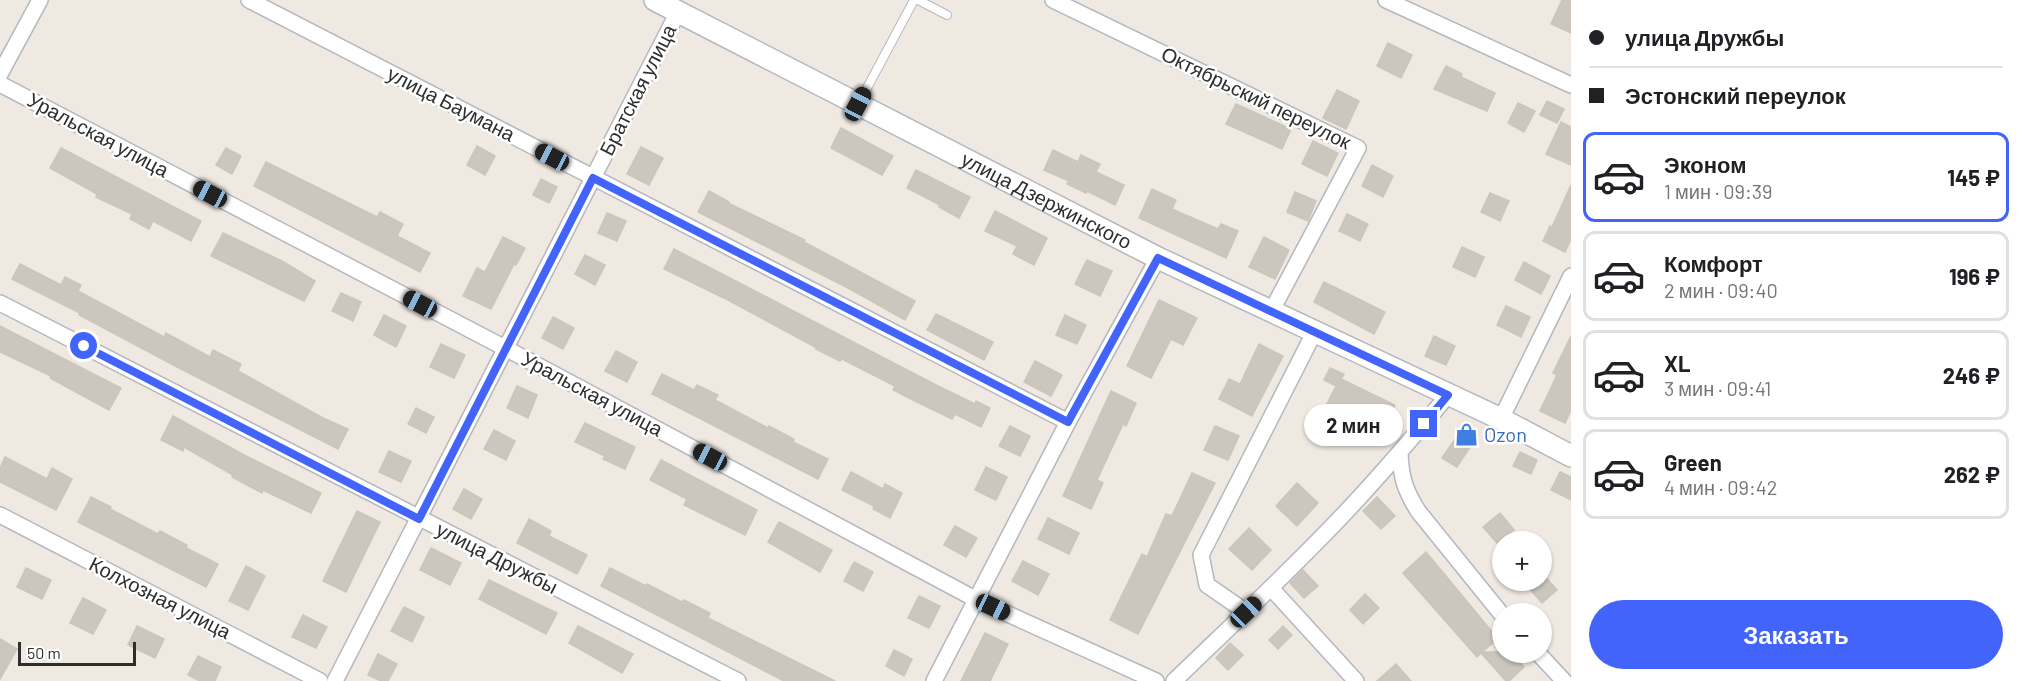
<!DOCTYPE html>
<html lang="ru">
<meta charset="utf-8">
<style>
:root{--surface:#fff;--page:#f6f6f6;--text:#202124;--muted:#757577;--line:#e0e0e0;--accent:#4264fb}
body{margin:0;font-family:Barlow,sans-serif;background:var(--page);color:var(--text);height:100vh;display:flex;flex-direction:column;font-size:22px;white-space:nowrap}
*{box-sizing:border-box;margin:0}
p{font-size:20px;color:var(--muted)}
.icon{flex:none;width:33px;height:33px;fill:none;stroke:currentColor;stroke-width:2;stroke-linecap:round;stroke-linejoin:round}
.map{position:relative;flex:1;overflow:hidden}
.details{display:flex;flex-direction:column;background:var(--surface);width:450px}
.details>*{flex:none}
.banner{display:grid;align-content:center;height:132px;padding:0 18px;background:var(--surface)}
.controls{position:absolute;left:1492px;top:531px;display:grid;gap:12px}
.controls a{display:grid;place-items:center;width:60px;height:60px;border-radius:50%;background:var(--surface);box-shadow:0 2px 4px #0004;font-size:30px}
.scale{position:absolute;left:18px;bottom:15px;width:118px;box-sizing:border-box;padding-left:6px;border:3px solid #2e2e2e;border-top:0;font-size:16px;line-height:21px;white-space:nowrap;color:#2e2e2e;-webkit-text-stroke:4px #fff;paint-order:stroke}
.end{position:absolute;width:27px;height:27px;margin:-14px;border:8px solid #4264fb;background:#fff;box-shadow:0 0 0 3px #fff}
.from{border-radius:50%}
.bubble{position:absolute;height:42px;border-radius:21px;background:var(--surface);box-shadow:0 2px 4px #0004;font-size:20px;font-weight:700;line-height:42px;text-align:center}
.car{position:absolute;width:18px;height:36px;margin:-18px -9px;border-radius:8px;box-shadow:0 0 4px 2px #0007;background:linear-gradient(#222 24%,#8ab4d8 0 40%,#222 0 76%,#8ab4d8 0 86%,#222 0)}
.banner b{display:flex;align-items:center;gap:21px;height:57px;font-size:22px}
.banner b+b{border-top:2px solid var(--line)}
.banner i{width:15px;height:15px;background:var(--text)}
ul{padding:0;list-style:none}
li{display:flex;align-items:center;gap:18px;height:90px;margin:0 12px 9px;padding:0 6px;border:3px solid var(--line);border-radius:12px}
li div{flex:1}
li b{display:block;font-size:22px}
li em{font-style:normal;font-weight:700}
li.current{border-color:var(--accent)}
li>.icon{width:54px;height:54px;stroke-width:1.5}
.cta{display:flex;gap:12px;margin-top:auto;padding:12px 18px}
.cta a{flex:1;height:69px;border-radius:36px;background:var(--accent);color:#fff;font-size:24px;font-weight:700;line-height:69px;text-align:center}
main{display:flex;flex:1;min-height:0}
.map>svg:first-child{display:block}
.building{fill:#cbc7bf;stroke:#cbc5ba;stroke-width:1.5}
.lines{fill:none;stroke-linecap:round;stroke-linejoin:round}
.lane-casing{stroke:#b4b7c1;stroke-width:10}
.street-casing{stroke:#b4b7c1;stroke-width:18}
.secondary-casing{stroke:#b4b7c1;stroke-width:24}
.lane{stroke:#fff;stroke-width:8}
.street{stroke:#fff;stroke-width:15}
.secondary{stroke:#fff;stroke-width:21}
.route{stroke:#4264fb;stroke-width:8}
.labels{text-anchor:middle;stroke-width:5;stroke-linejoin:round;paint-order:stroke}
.street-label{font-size:20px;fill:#2e2e2e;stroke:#fff}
.shop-label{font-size:20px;fill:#366cbe;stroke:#fff;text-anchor:start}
</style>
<main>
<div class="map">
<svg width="1571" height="681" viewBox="0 0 1571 681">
<rect width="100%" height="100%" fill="#efe9e1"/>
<g class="building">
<polygon points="1562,0 1571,0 1571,33 1551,24"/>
<polygon points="1388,43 1412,55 1401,78 1377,66"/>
<polygon points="1446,66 1462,74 1461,77 1495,93 1487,111 1434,89"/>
<polygon points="1337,90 1359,101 1346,129 1323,118"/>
<polygon points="1547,101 1564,109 1557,123 1540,115"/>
<polygon points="1518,103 1535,111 1524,132 1508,123"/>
<polygon points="1236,104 1291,129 1282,149 1226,124"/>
<polygon points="1561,122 1571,127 1571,165 1546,154"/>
<polygon points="841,128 893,156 882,175 831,148"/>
<polygon points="1313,141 1338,153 1327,176 1302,164"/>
<polygon points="477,146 495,156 485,175 467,165"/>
<polygon points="641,147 663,158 649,185 627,174"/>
<polygon points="61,148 201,221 191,241 153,221 149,229 130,219 132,214 96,197 97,194 50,168"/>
<polygon points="226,148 241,156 232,174 216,165"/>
<polygon points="1053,150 1078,162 1081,155 1100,164 1096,172 1124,185 1115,205 1087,191 1086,193 1067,184 1069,181 1044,170"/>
<polygon points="266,162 377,217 380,212 403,224 397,236 430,253 420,272 254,186"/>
<polygon points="1372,165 1393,176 1383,197 1362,186"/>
<polygon points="916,170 970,197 959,218 939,207 940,205 907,188"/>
<polygon points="541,179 557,187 549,203 533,195"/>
<polygon points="1571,185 1571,239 1565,252 1543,241 1550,226 1552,227"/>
<polygon points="1152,189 1176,200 1172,209 1218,229 1221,224 1238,231 1226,258 1139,218"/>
<polygon points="709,191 729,202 728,203 805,240 804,242 915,301 905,320 850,289 698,212"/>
<polygon points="1295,192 1316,201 1308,221 1287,212"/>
<polygon points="1490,193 1509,201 1500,221 1481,212"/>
<polygon points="995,211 1047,238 1034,265 1013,254 1017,246 985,231"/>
<polygon points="607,213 626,221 617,241 598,233"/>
<polygon points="1347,214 1368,224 1360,241 1339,231"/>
<polygon points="223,233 282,261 315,281 304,301 211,256"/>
<polygon points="503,237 525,248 516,265 514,264 491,309 463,296 477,268 485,272"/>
<polygon points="1264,237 1289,250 1275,279 1249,267"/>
<polygon points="1462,247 1484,257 1475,277 1453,267"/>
<polygon points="674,249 938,386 975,404 976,401 990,408 981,427 955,414 952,419 917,402 893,390 895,386 842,359 840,361 816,349 817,348 728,300 664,269"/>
<polygon points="585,255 605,265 595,285 575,274"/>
<polygon points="1087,260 1112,271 1100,296 1075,284"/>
<polygon points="1524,262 1550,276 1541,294 1515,280"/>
<polygon points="20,264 61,285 65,277 81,285 78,291 164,337 166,333 210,357 213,350 241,364 238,371 323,418 348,429 338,449 181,369 79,315 80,313 12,279"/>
<polygon points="1324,282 1385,312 1374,334 1314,302"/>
<polygon points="341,293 361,302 353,321 332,311"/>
<polygon points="1159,300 1197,318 1183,345 1171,339 1151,378 1127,366"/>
<polygon points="1506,306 1530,317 1521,337 1497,325"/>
<polygon points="936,314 993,342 984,360 927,330"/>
<polygon points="384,315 406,326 396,347 374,335"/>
<polygon points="1065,315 1086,325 1077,344 1056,335"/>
<polygon points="553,317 574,328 563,349 542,338"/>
<polygon points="0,326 121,388 109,410 50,378 51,376 0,352"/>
<polygon points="1434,336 1455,346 1446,365 1425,356"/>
<polygon points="1571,336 1571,410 1565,423 1540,411 1557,375 1553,373"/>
<polygon points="441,344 465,355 454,378 430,367"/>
<polygon points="1259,344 1283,356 1252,416 1219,399 1229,379 1240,384"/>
<polygon points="616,351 637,362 627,382 605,371"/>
<polygon points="1035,361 1062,375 1051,396 1024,382"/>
<polygon points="1330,368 1344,374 1341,379 1395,405 1382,433 1373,429 1369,437 1322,414 1336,386 1324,380"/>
<polygon points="662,374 694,390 697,385 718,395 715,400 768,428 769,426 794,439 793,442 828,459 818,479 652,394"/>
<polygon points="517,386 537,395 528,418 507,408"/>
<polygon points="1111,391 1136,403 1126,426 1123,424 1097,480 1103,483 1091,509 1063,496"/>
<polygon points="416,408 434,417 426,433 408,424"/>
<polygon points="173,416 244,455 321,493 311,513 263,490 262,493 232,477 233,475 184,447 183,451 161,440"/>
<polygon points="585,423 635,447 625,469 603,459 605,456 575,442"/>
<polygon points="1010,426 1030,436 1020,456 999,446"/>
<polygon points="1215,426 1239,436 1228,460 1204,450"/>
<polygon points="1464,426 1478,435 1457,467 1442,458"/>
<polygon points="494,430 515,441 506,460 484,449"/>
<polygon points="389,451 411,461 401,482 379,472"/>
<polygon points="1520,452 1537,460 1531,474 1513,466"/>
<polygon points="5,457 47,479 52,468 72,479 56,510 0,482 0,468"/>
<polygon points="661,460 757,510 745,535 684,505 687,499 650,480"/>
<polygon points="986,467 1007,477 996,500 975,490"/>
<polygon points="851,472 883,489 885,484 902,493 890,518 873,509 874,506 842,490"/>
<polygon points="1560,472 1571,477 1571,500 1551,490"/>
<polygon points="1192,473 1215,483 1138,634 1110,620 1142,554 1147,557 1166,514 1172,516"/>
<polygon points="1297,483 1318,503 1297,526 1276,506"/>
<polygon points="464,489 482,499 471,519 453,509"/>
<polygon points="91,497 111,507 110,509 158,534 160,531 187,545 186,548 218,564 206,587 78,522"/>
<polygon points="1377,497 1395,516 1381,529 1363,511"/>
<polygon points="357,511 380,522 346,592 323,581"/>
<polygon points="1500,513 1514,530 1497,543 1483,527"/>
<polygon points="1048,518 1079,533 1069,554 1038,539"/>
<polygon points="529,519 551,531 549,536 587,555 577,574 517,543"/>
<polygon points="779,522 832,550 820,572 768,542"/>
<polygon points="955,526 977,538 966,557 944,545"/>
<polygon points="1249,528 1271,550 1252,570 1229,549"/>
<polygon points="431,548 461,563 450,585 420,570"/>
<polygon points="1426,552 1498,639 1482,652 1512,652 1524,667 1509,681 1506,681 1481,653 1477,657 1403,573"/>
<polygon points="1023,561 1049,574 1038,595 1012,581"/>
<polygon points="854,562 873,572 863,591 844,581"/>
<polygon points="246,566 265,576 248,610 229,601"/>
<polygon points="26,568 51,580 42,599 17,587"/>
<polygon points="610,568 646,586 647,584 682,602 684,600 710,613 708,618 835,681 784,681 601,586"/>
<polygon points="1303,570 1318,586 1304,598 1290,583"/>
<polygon points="1543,574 1557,590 1542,603 1528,587 1535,580 1542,580"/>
<polygon points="489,580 557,613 546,634 479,599"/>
<polygon points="1365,594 1379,608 1363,624 1350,610"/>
<polygon points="919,596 940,606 929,628 908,618"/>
<polygon points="83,598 106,610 93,634 70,623"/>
<polygon points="404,607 424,617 412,642 391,631"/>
<polygon points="303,615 327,627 316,648 292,637"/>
<polygon points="137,626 164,639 155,658 128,645"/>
<polygon points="578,626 633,654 622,673 569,643"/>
<polygon points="1283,626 1292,635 1278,649 1269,640"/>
<polygon points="985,633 1008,644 990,681 961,681"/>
<polygon points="0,639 17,649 0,679"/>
<polygon points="1230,643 1243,655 1228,670 1216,658"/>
<polygon points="894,650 912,659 904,676 886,666"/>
<polygon points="378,654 397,664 388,681 381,681 368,675"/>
<polygon points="198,656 221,667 215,681 200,681 188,675"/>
<polygon points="1396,664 1411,681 1377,681"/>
</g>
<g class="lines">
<defs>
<g id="lane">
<polyline points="918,0 947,15"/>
<polyline points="859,103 914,0"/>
</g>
<g id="street">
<polyline points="249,0 1068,422"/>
<polyline points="1053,0 1358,148 1272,310"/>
<polyline points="1386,0 1571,85"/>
<polyline points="0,74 40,0"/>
<polyline points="0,84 505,348 977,600 1156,681"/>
<polyline points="0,303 738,681"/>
<polyline points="1501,419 1571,276"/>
<path d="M1400,453C1401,478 1405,490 1418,511L1503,616"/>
<polyline points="0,515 320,681"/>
<polyline points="1271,588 1356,681"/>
<polyline points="1246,612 1207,585 1201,555 1315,331"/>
<polyline points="1537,652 1564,681"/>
<polyline points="335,681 678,12"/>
<polyline points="934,681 1068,422 1158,258"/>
<path d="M1174,681C1231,626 1289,572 1343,515C1380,476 1414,436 1448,395"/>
</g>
<g id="secondary">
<path id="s1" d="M655,0L1158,258L1501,419L1571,456"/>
</g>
</defs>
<use href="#lane" class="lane-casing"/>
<use href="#street" class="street-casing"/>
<use href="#secondary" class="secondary-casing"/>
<use href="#lane" class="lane"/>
<use href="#street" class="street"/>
<use href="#secondary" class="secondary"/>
</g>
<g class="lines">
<polyline class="route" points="84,346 419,519 593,178 1068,422 1158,258 1448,395 1424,424"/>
</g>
<defs>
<symbol id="shop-bare" viewBox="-9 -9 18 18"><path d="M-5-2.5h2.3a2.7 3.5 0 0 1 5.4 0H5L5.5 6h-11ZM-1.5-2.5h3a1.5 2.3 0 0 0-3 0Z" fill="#3f7fe0" stroke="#fff" stroke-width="2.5" paint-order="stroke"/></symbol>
</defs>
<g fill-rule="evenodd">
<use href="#shop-bare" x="1450" y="418" width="33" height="33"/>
</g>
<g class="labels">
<g class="street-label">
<text transform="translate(638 90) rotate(-63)" y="7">Братская улица</text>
<text transform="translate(1256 98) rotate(26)" y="7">Октябрьский переулок</text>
<text transform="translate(451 104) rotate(27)" y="7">улица Баумана</text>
<text transform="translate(98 135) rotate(28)" y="7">Уральская улица</text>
<text dy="7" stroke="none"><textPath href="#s1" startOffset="440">улица Дзержинского</textPath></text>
<text transform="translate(592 394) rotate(28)" y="7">Уральская улица</text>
<text transform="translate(497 558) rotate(27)" y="7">улица Дружбы</text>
<text transform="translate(160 598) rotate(27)" y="7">Колхозная улица</text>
</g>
<g class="shop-label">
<text x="1484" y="442">Ozon</text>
</g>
</g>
</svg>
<div class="controls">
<a>+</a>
<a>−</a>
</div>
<div class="scale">50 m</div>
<i class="end from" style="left:84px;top:346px"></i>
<i class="end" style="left:1424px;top:424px"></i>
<div class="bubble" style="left:1304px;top:404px;width:99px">2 мин</div>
<i class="car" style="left:858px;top:104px;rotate:28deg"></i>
<i class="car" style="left:552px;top:157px;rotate:298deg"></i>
<i class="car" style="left:210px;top:194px;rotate:298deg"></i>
<i class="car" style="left:420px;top:304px;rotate:298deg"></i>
<i class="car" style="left:710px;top:457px;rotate:298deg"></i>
<i class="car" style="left:993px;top:607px;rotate:115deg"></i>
<i class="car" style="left:1246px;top:612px;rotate:46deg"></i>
</div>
<section class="details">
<div class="banner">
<b><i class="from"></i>улица Дружбы</b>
<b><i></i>Эстонский переулок</b>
</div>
<ul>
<li class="current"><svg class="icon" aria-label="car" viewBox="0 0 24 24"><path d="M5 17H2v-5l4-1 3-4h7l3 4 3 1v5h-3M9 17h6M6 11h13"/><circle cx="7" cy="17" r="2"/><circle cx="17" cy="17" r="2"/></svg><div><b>Эконом</b><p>1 мин · 09:39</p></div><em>145 ₽</em></li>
<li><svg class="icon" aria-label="car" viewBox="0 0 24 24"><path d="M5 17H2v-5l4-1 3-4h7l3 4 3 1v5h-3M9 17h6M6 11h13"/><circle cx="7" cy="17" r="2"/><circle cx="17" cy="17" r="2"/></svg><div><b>Комфорт</b><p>2 мин · 09:40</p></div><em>196 ₽</em></li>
<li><svg class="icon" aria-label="car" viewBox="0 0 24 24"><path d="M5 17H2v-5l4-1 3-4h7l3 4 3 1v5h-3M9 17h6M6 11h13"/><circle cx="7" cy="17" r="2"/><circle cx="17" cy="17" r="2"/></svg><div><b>XL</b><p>3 мин · 09:41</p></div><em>246 ₽</em></li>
<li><svg class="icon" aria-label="car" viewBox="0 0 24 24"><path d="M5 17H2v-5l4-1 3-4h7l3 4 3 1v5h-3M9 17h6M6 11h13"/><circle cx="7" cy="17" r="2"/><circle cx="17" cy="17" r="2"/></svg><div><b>Green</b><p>4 мин · 09:42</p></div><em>262 ₽</em></li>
</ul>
<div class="cta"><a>Заказать</a></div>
</section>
</main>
